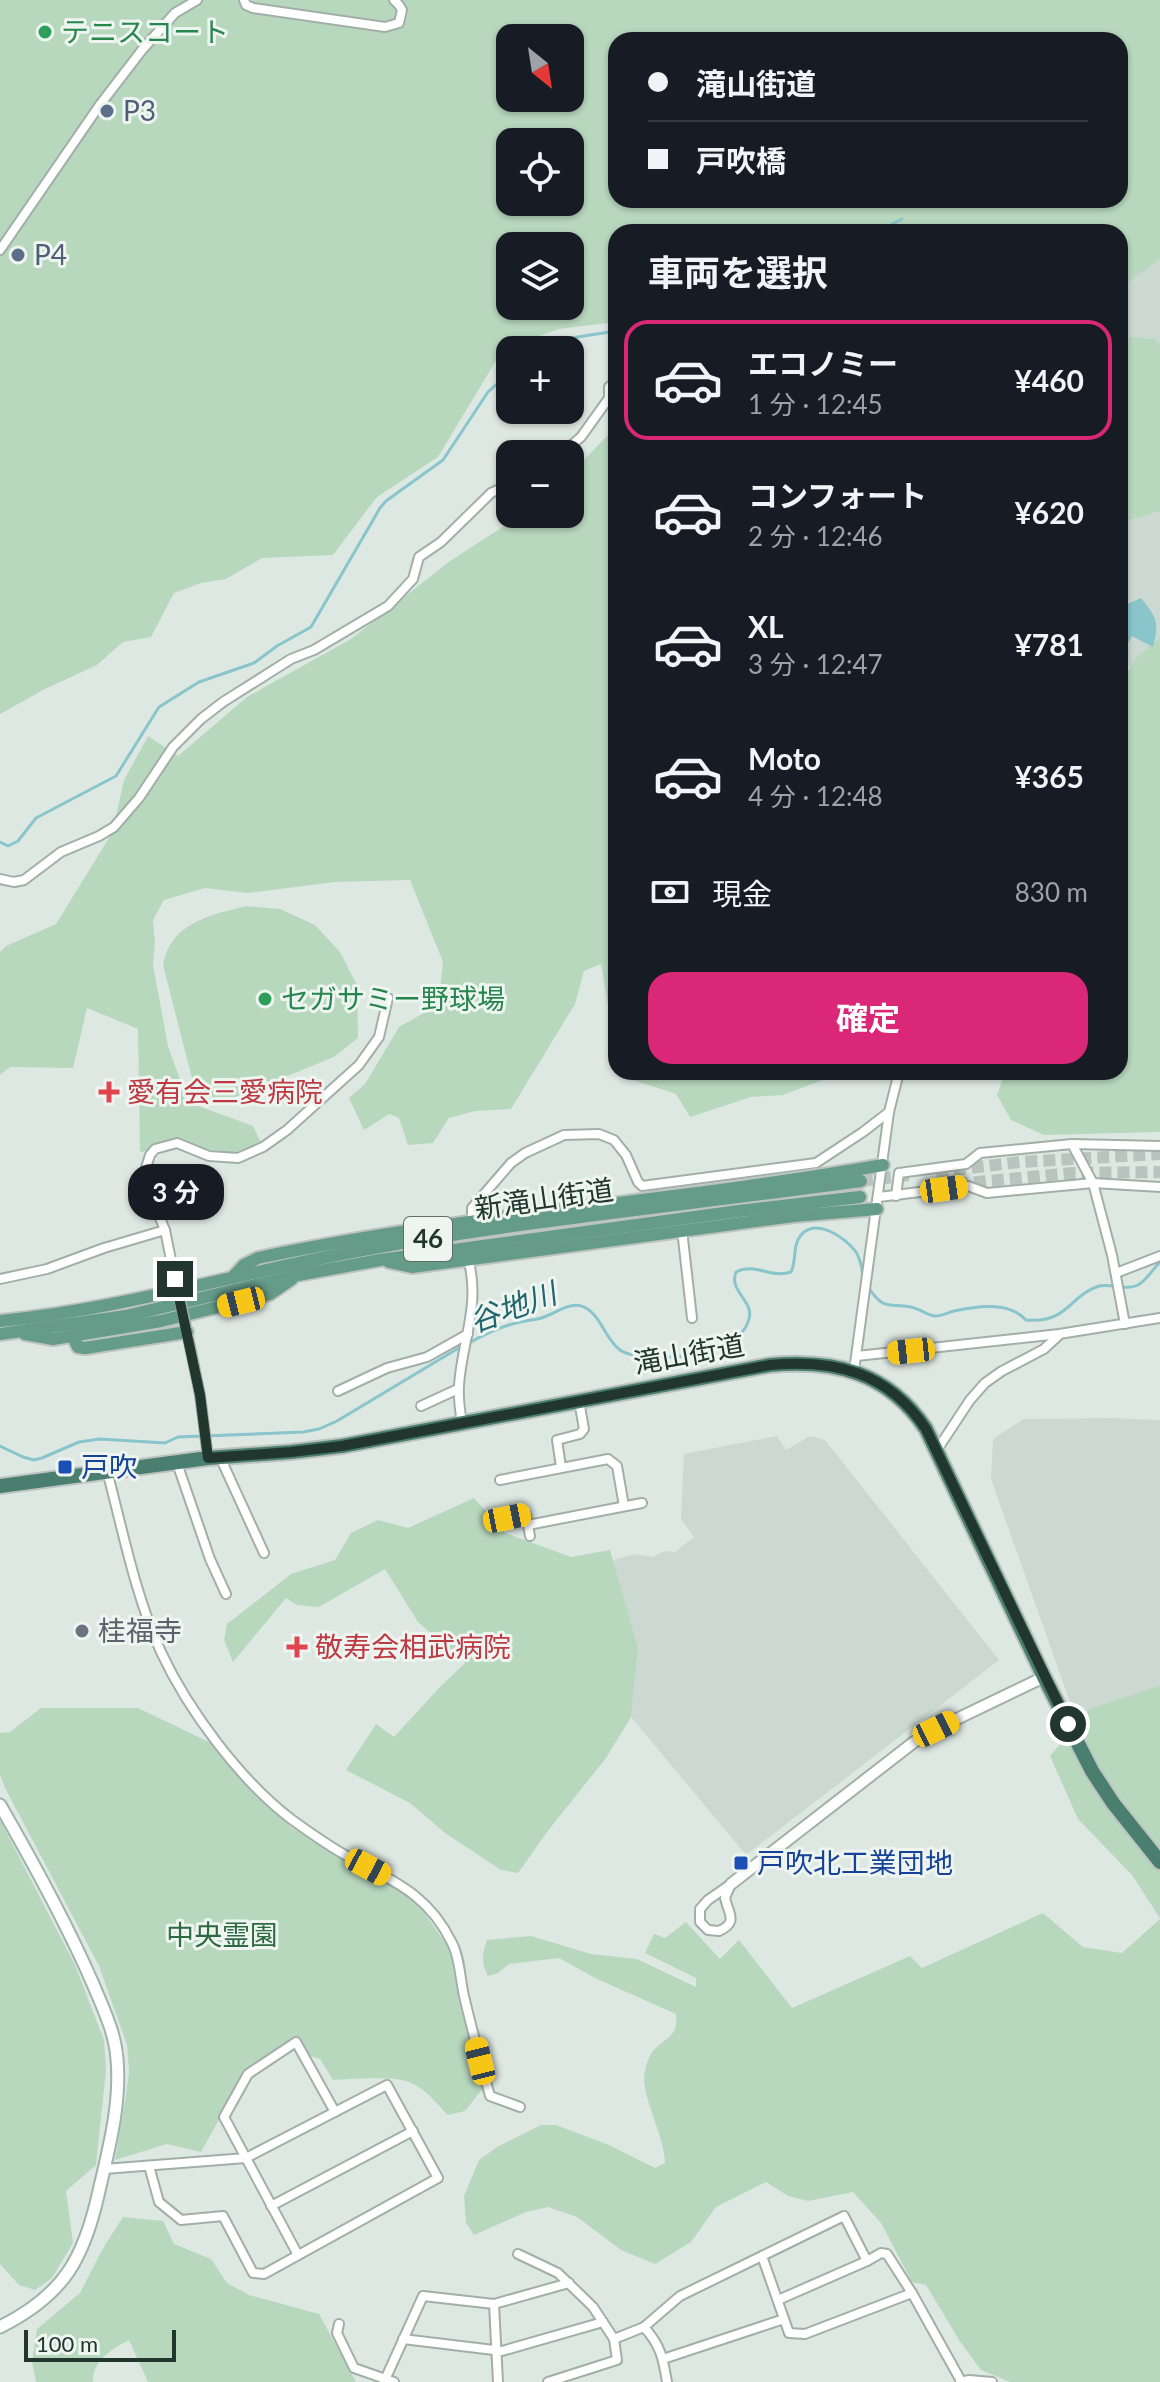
<!DOCTYPE html>
<html lang="ja">
<meta charset="utf-8">
<style>
:root{--surface:#171b24;--page:#242831;--text:#f1f3f6;--muted:#9ea1a6;--line:#363941;--accent:#db2777}
body{margin:0;font-family:Lato,"Noto Sans JP",sans-serif;background:var(--page);color:var(--text);height:100vh;display:flex;flex-direction:column;font-size:30px;white-space:nowrap}
*{box-sizing:border-box;margin:0}
p{font-size:26px;color:var(--muted)}
.icon{flex:none;width:44px;height:44px;fill:none;stroke:currentColor;stroke-width:2;stroke-linecap:round;stroke-linejoin:round}
.map{position:relative;flex:1;overflow:hidden}
.panel{position:absolute;left:608px;top:224px;width:520px;height:856px;display:flex;flex-direction:column;background:var(--surface);border-radius:24px;box-shadow:0 2px 6px #0004}
.panel>*{flex:none}
.guide{position:absolute;left:608px;top:32px;width:520px;height:176px;border-radius:24px;box-shadow:0 2px 6px #0004;display:grid;align-content:center;height:176px;padding:0 40px;background:var(--surface)}
.needle{width:52px;rotate:150deg}
.buttons{position:absolute;left:496px;top:24px;display:grid;gap:16px}
.buttons a{display:grid;place-items:center;width:88px;height:88px;border-radius:16px;background:var(--surface);box-shadow:0 2px 6px #0004;font-size:40px}
.scale{position:absolute;left:24px;bottom:20px;width:152px;box-sizing:border-box;padding-left:8px;border:4px solid #21362f;border-top:0;font-size:22px;line-height:28px;white-space:nowrap;color:#21362f;-webkit-text-stroke:6px #eef5f1;paint-order:stroke}
.end{position:absolute;width:36px;height:36px;margin:-18px;border:10px solid #21362f;background:#fff;box-shadow:0 0 0 4px #fff}
.from{border-radius:50%}
.bubble{position:absolute;height:56px;border-radius:24px;background:var(--surface);box-shadow:0 2px 6px #0004;font-size:26px;font-weight:700;line-height:56px;text-align:center}
.car{position:absolute;width:24px;height:48px;margin:-24px -12px;border-radius:10px;box-shadow:0 0 6px 2px #0007;background:linear-gradient(#f5c518 24%,#345 0 40%,#f5c518 0 76%,#345 0 86%,#f5c518 0)}
.guide b{display:flex;align-items:center;gap:28px;height:76px;font-size:30px}
.guide b+b{border-top:2px solid var(--line)}
.guide i{width:20px;height:20px;background:var(--text)}
ul{padding:0;list-style:none}
li{display:flex;align-items:center;gap:24px;height:120px;margin:0 16px 12px;padding:0 24px;border:4px solid transparent;border-radius:24px}
li div{flex:1}
li b{display:block;font-size:30px}
li em{font-style:normal;font-weight:700}
li.current{border-color:var(--accent)}
li>.icon{width:72px;height:72px;stroke-width:1.5}
h2{padding:0 40px;font-size:36px;line-height:96px}
.pay{display:flex;align-items:center;gap:20px;height:88px;padding:0 40px;font-size:30px}
.pay p{margin-inline-start:auto}
.primary-button{display:flex;gap:16px;margin-top:auto;padding:16px 40px}
.primary-button a{flex:1;height:92px;border-radius:24px;background:var(--accent);color:#fff;font-size:32px;font-weight:700;line-height:92px;text-align:center}
.map>svg:first-child{display:block}
.built{fill:#ccd8d2}
.green{fill:#b8d8be;fill-rule:evenodd}
.water{fill:#89c5ca}
.lines{fill:none;stroke-linecap:round;stroke-linejoin:round}
.stream{stroke:#89c5ca;stroke-width:3}
.primary-tunnel{stroke:#b8c4bf;stroke-width:12;stroke-dasharray:12 6;stroke-linecap:butt}
.minor-casing{stroke:#a2afa9;stroke-width:12}
.tertiary-casing{stroke:#a2afa9;stroke-width:14}
.secondary-casing{stroke:#9eb3aa;stroke-width:15}
.primary-casing{stroke:#bcc3c1;stroke-width:16}
.trunk-casing{stroke:#bcc3c1;stroke-width:18}
.minor{stroke:#fff;stroke-width:8}
.tertiary{stroke:#fff;stroke-width:10}
.secondary{stroke:#fff;stroke-width:11}
.primary{stroke:#659b89;stroke-width:12}
.trunk{stroke:#4a7e6e;stroke-width:14}
.minor-bridge-casing{stroke:#a2afa9;stroke-width:12;stroke-linecap:butt}
.minor-bridge{stroke:#fff;stroke-width:8}
.route{stroke:#21362f;stroke-width:10}
.leisure-dot{fill:#2e9e5b;stroke:#eef5f1;stroke-width:3}
.service-dot{fill:#5c6f8a;stroke:#eef5f1;stroke-width:3}
.health-dot{fill:#e0444e;stroke:#eef5f1;stroke-width:3}
.transit-dot{fill:#1a4fb4;stroke:#eef5f1;stroke-width:3}
.worship-dot{fill:#6b7280;stroke:#eef5f1;stroke-width:3}
.labels{text-anchor:middle;stroke-width:6;stroke-linejoin:round;paint-order:stroke}
.shield{fill:#eef5f1;stroke:#5e6f69;stroke-width:2}
.shield-label{font-size:26px;font-weight:bold;fill:#21362f}
.leisure-label{font-size:28px;fill:#27864d;stroke:#eef5f1;text-anchor:start}
.service-label{font-size:28px;fill:#4e5e75;stroke:#eef5f1;text-anchor:start}
.health-label{font-size:28px;fill:#be3a42;stroke:#eef5f1;text-anchor:start}
.street-label{font-size:28px;fill:#21362f;stroke:#eef5f1}
.transit-label{font-size:28px;fill:#164399;stroke:#eef5f1;text-anchor:start}
.worship-label{font-size:28px;fill:#5b616d;stroke:#eef5f1;text-anchor:start}
.park-label{font-size:28px;fill:#2e6a41;stroke:#eef5f1}
.water-label{font-size:30px;font-style:italic;fill:#20666d;stroke:#eef5f1}
</style>
<div class="map">
<svg width="1160" height="2382" viewBox="0 0 1160 2382">
<rect width="100%" height="100%" fill="#dee8e3"/>
<g class="built">
<polygon points="1160,251 1160,677 1126,666 1120,676 1120,278"/>
<polygon points="1111,1418 1160,1420 1160,1687 1076,1719 991,1479 993,1439 1024,1419"/>
<polygon points="777,1436 786,1450 810,1436 825,1440 999,1660 746,1855 631,1717 638,1648 607,1562 634,1554 653,1557 665,1551 675,1552 694,1537 681,1519 684,1454"/>
</g>
<g class="green">
<path d="M0,0H1160V259L1132,279L1120,292V232H616V322L559,329L503,349L438,457L377,497L333,555L262,558L226,579L201,583L174,593L151,637L123,642L97,665L45,689L0,714ZM510,38H570V98H510ZM616,40H1120V200H616ZM510,142H570V202H510ZM510,246H570V306H510Z"/>
<polygon points="1130,337 1155,339 1160,345 1160,511 1120,523 1120,338"/>
<polygon points="616,427 616,1052 601,964 584,971 575,1004 511,1109 475,1111 449,1118 433,1143 408,1145 399,1118 389,1114 364,1130 349,1098 365,1084 399,1027 438,1005 443,962 410,880 335,882 247,893 205,888 164,900 153,920 155,942 153,965 168,1046 188,1102 253,1126 261,1143 233,1153 188,1146 140,1152 138,1029 87,1008 73,1068 10,1067 0,1075 0,952 6,946 56,924 112,833 124,780 148,736 178,756 247,697 351,639 450,561 523,514 570,514 570,474"/>
<polygon points="1160,638 1160,1132 1044,1135 1011,1120 997,1095 1005,1072 1120,1072 1120,685 1135,659"/>
<path d="M246,906L280,909L315,925L340,952L357,985L358,1038L334,1057L218,1104L195,1090L163,965C170,923 210,915 246,906Z"/>
<polygon points="624,1072 844,1072 783,1095 751,1097 690,1117 676,1094 627,1078"/>
<polygon points="474,1498 505,1533 571,1557 610,1550 638,1648 631,1717 606,1758 547,1832 518,1873 501,1870 445,1833 410,1803 346,1770 376,1724 394,1737 439,1688 465,1663 418,1622 385,1569 319,1607 297,1605 286,1598 233,1662 224,1640 227,1624 291,1574 335,1560 351,1533 378,1520 408,1528"/>
<polygon points="1160,1686 1160,1918 1132,1875 1078,1819 1050,1756 1090,1709"/>
<path d="M41,1708H138L209,1742L232,1770L292,1828L366,1871L402,1890L419,1905L446,1944L451,1956L459,2002L484,2087L465,2111L448,2115C437,2104 424,2087 409,2082C394,2076 350,2079 333,2080L320,2059L304,2054L298,2040L246,2071L201,2152L167,2144L115,2160L126,2095L129,2072L127,2045L99,1966L5,1788L0,1775V1733L10,1732Z"/>
<polygon points="0,1820 75,1965 104,2040 106,2070 96,2165 66,2191 73,2243 52,2278 35,2290 19,2285 0,2264"/>
<path d="M1043,1913L1083,1947L1122,1953L1160,1919V2382H1010L981,2370L959,2340L926,2285L912,2282L881,2223L853,2192L808,2201L788,2196L766,2182L716,2207L691,2242L655,2264L621,2250L577,2217L548,2207L526,2212L474,2235L466,2223L464,2196L479,2160L497,2147L541,2125H556L609,2145L655,2168L665,2163C665,2136 639,2093 645,2071C646,2066 648,2058 651,2054C662,2037 679,2040 676,2014L597,1979L559,1958L509,1964L498,1973L488,1976C481,1963 482,1954 487,1940L531,1936L591,1954L637,1959L696,1987V1978L645,1953L654,1934L665,1938L686,1922L720,1959L739,1940L792,2008L910,1956L922,1968Z"/>
<path d="M123,2217L163,2221L174,2244L211,2259L227,2283L249,2295L319,2314L356,2382H148L129,2340C113,2348 92,2361 93,2382H36L32,2362L37,2329L80,2293L103,2248Z"/>
</g>
<path class="water" d="M1141,598C1156,617 1160,622 1153,647L1132,636L1120,657V607Z"/>
<g class="lines">
<g class="stream">
<polyline points="877,232 902,219"/>
<polyline points="543,350 558,340 616,331"/>
<polyline points="0,842 8,846 18,841 36,818 116,776 159,707 199,682 254,663 277,646 311,627 380,508 386,501 443,460 488,392 510,372"/>
<path d="M868,1287C884,1311 888,1303 911,1307C920,1309 927,1315 935,1316C942,1316 947,1313 954,1311C977,1306 1009,1301 1026,1320C1067,1324 1069,1296 1099,1286C1112,1283 1126,1291 1138,1285C1146,1281 1153,1269 1160,1262"/>
<path d="M469,1343C485,1334 502,1326 520,1322C528,1320 537,1320 544,1317C556,1313 571,1301 584,1307C601,1315 605,1339 620,1350C638,1362 697,1357 717,1349C729,1345 744,1334 748,1322C757,1301 728,1293 736,1272C755,1262 771,1279 791,1272C797,1260 792,1246 801,1235C816,1217 846,1238 856,1252C861,1260 862,1268 863,1277"/>
<polyline points="0,1446 23,1457 34,1460 42,1458 79,1442 100,1439 165,1443 178,1437 303,1432 319,1429 337,1421 462,1346"/>
</g>
<g class="primary-tunnel">
<polyline points="936,1172 1020,1162 1160,1154"/>
<polyline points="861,1181 909,1175"/>
<polyline points="956,1184 1072,1173 1160,1172"/>
</g>
<defs>
<g id="minor">
<polyline points="244,0 246,5 253,8 385,27 399,23 402,10 399,5 394,0"/>
<polyline points="0,250 99,106 142,50 175,13 197,0"/>
<polyline points="561,454 581,437 609,398 609,387 616,382"/>
<polyline points="0,879 14,882 24,880 61,852 99,836 114,827 139,798 173,747 201,719 223,702 291,659 314,650 388,606 413,579 419,557 441,542 491,493 510,484"/>
<polyline points="1072,1144 1160,1146"/>
<polyline points="896,1196 899,1173 966,1164 980,1153 1072,1144 1093,1183 1112,1255 1125,1324"/>
<polyline points="879,1197 968,1186 987,1193 1093,1183 1160,1187"/>
<polyline points="472,1221 472,1208 511,1163 525,1153 564,1135 599,1134 614,1140 626,1155 638,1182 642,1186 816,1163 863,1132 889,1112"/>
<polyline points="682,1230 692,1318"/>
<polyline points="170,1255 165,1230 147,1187 144,1174 150,1155 155,1149 177,1143 209,1156 238,1158 263,1147 287,1130 359,1065 379,1037 388,998"/>
<polyline points="1116,1273 1160,1256"/>
<polyline points="0,1279 47,1269 104,1248 165,1230"/>
<polyline points="186,1327 200,1395 208,1458"/>
<polyline points="857,1356 1059,1334 1160,1318"/>
<polyline points="854,1371 889,1112 899,1072"/>
<polyline points="338,1391 387,1368 427,1357 468,1334"/>
<polyline points="421,1406 458,1389"/>
<path d="M462,1423C460,1411 458,1398 459,1385C462,1341 481,1304 468,1259"/>
<polyline points="937,1450 970,1400 985,1383 1002,1371 1044,1349 1059,1335"/>
<polyline points="220,1457 264,1553"/>
<polyline points="177,1463 210,1559 226,1594"/>
<polyline points="561,1467 557,1440 580,1434 584,1429 579,1401"/>
<path d="M107,1471C123,1531 135,1595 161,1652C188,1710 240,1780 291,1819C309,1832 327,1845 347,1856C391,1880 428,1893 452,1943C460,1958 460,1979 464,1996C472,2030 481,2063 490,2096L520,2107"/>
<polyline points="500,1480 608,1459 617,1466 624,1506"/>
<polyline points="507,1518 526,1515 530,1536"/>
<polyline points="528,1525 642,1503"/>
<path d="M731,1884L725,1898C728,1913 739,1922 719,1931L708,1930L700,1922V1909L708,1900Z"/>
<polyline points="104,2169 246,2158 387,2085 438,2178 264,2274 253,2273 223,2216 181,2220 159,2202 149,2166"/>
<polyline points="271,2206 413,2131"/>
<polyline points="518,2254 558,2273 593,2307 614,2339"/>
<polyline points="298,2255 224,2117 248,2074 296,2042 335,2112"/>
<polyline points="762,2256 844,2216 867,2261 778,2300"/>
<polyline points="867,2261 881,2253 887,2254 912,2293"/>
<polyline points="494,2304 569,2283"/>
<polyline points="339,2324 337,2333 354,2368 394,2382"/>
<path d="M644,2327C661,2346 663,2358 667,2382"/>
<polyline points="403,2339 502,2351 603,2322"/>
<polyline points="663,2359 784,2319"/>
<polyline points="384,2382 423,2296 494,2304 498,2382"/>
<polyline points="548,2382 617,2360 614,2339 644,2327 680,2296 762,2256 789,2333 805,2334 912,2293 961,2381"/>
<polyline points="960,2382 969,2380 992,2382"/>
</g>
<polyline id="tertiary" points="731,1884 914,1742 936,1729 1044,1677"/>
<path id="secondary" d="M0,1805C34,1864 66,1922 93,1984C103,2008 115,2032 117,2059C121,2103 109,2148 99,2191C84,2259 64,2295 0,2327"/>
<g id="primary">
<polyline points="389,1262 412,1267 794,1216 877,1209"/>
<path d="M232,1278L244,1265L258,1258C464,1214 676,1202 883,1165"/>
<path d="M0,1321C124,1309 241,1272 363,1250C528,1220 695,1204 861,1181"/>
<polyline points="0,1334 126,1316 298,1275 380,1260 739,1211 860,1197"/>
<polyline points="25,1334 53,1339 161,1321 270,1294 292,1279"/>
<polyline points="73,1337 78,1347 85,1348 187,1332"/>
</g>
<path id="trunk" d="M0,1486L208,1458L291,1452L342,1446L770,1365C834,1359 888,1372 926,1429L1044,1677L1092,1771L1113,1803L1160,1862"/>
</defs>
<use href="#minor" class="minor-casing"/>
<use href="#tertiary" class="tertiary-casing"/>
<use href="#secondary" class="secondary-casing"/>
<use href="#primary" class="primary-casing"/>
<use href="#trunk" class="trunk-casing"/>
<use href="#minor" class="minor"/>
<use href="#tertiary" class="tertiary"/>
<use href="#secondary" class="secondary"/>
<use href="#primary" class="primary"/>
<use href="#trunk" class="trunk"/>
<defs>
<polyline id="minor-bridge" points="170,1255 186,1327"/>
</defs>
<use href="#minor-bridge" class="minor-bridge-casing"/>
<use href="#minor-bridge" class="minor-bridge"/>
</g>
<g class="lines">
<path class="route" d="M175,1279L200,1395L208,1458L291,1452L342,1446L770,1365C835,1359 888,1372 926,1429L1068,1724"/>
</g>
<g class="leisure-dot">
<circle cx="45" cy="32" r="8"/>
<circle cx="265" cy="999" r="8"/>
</g>
<g class="service-dot">
<circle cx="107" cy="111" r="8"/>
<circle cx="18" cy="255" r="8"/>
</g>
<g class="health-dot">
<path d="M105 1080h8v8h8v8h-8v8h-8v-8h-8v-8h8z"/>
<path d="M293 1635h8v8h8v8h-8v8h-8v-8h-8v-8h8z"/>
</g>
<g class="transit-dot">
<rect x="57" y="1459" width="16" height="16" rx="4"/>
<rect x="733" y="1855" width="16" height="16" rx="4"/>
</g>
<circle class="worship-dot" cx="82" cy="1631" r="8"/>
<g class="labels">
<rect class="shield" x="404" y="1217" width="48" height="44" rx="6"/>
<g class="shield-label">
<text x="428" y="1248">46</text>
</g>
<g class="leisure-label">
<text x="61" y="42">テニスコート</text>
<text x="281" y="1009">セガサミー野球場</text>
</g>
<g class="service-label">
<text x="123" y="121">P3</text>
<text x="34" y="265">P4</text>
</g>
<g class="health-label">
<text x="127" y="1102">愛有会三愛病院</text>
<text x="315" y="1657">敬寿会相武病院</text>
</g>
<g class="street-label">
<text transform="translate(544 1199) rotate(-8)" y="10">新滝山街道</text>
<text transform="translate(689 1354) rotate(-10)" y="10">滝山街道</text>
</g>
<g class="transit-label">
<text x="81" y="1477">戸吹</text>
<text x="757" y="1873">戸吹北工業団地</text>
</g>
<g class="worship-label">
<text x="98" y="1641">桂福寺</text>
</g>
<g class="park-label">
<text x="222" y="1945">中央霊園</text>
</g>
<g class="water-label">
<text transform="translate(513 1308) rotate(-20)" y="10">谷地川</text>
</g>
</g>
</svg>
<div class="buttons">
<a><svg class="needle" viewBox="-14 -14 28 28"><path d="M0-13l5 13h-10z" fill="#e53935"/><path d="M0 13l5-13h-10z" fill="#9ea1a6"/></svg></a>
<a><svg class="icon" aria-label="locate" viewBox="0 0 24 24"><circle cx="12" cy="12" r="6"/><path d="M12 2v4M12 18v4M2 12h4M18 12h4"/></svg></a>
<a><svg class="icon" aria-label="layers" viewBox="0 0 24 24"><path d="M12 4l9 5-9 5-9-5zM3 14l9 5 9-5"/></svg></a>
<a>+</a>
<a>−</a>
</div>
<div class="scale">100 m</div>
<i class="end from" style="left:1068px;top:1724px"></i>
<i class="end" style="left:175px;top:1279px"></i>
<div class="bubble" style="left:128px;top:1164px;width:96px">3 分</div>
<i class="car" style="left:944px;top:1189px;rotate:82deg"></i>
<i class="car" style="left:241px;top:1302px;rotate:256deg"></i>
<i class="car" style="left:911px;top:1351px;rotate:264deg"></i>
<i class="car" style="left:507px;top:1518px;rotate:79deg"></i>
<i class="car" style="left:936px;top:1729px;rotate:64deg"></i>
<i class="car" style="left:368px;top:1867px;rotate:118deg"></i>
<i class="car" style="left:480px;top:2061px;rotate:346deg"></i>
<div class="guide">
<b><i class="from"></i>滝山街道</b>
<b><i></i>戸吹橋</b>
</div>
<section class="panel">
<h2>車両を選択</h2>
<ul>
<li class="current"><svg class="icon" aria-label="car" viewBox="0 0 24 24"><path d="M5 17H2v-5l4-1 3-4h7l3 4 3 1v5h-3M9 17h6M6 11h13"/><circle cx="7" cy="17" r="2"/><circle cx="17" cy="17" r="2"/></svg><div><b>エコノミー</b><p>1 分 · 12:45</p></div><em>¥460</em></li>
<li><svg class="icon" aria-label="car" viewBox="0 0 24 24"><path d="M5 17H2v-5l4-1 3-4h7l3 4 3 1v5h-3M9 17h6M6 11h13"/><circle cx="7" cy="17" r="2"/><circle cx="17" cy="17" r="2"/></svg><div><b>コンフォート</b><p>2 分 · 12:46</p></div><em>¥620</em></li>
<li><svg class="icon" aria-label="car" viewBox="0 0 24 24"><path d="M5 17H2v-5l4-1 3-4h7l3 4 3 1v5h-3M9 17h6M6 11h13"/><circle cx="7" cy="17" r="2"/><circle cx="17" cy="17" r="2"/></svg><div><b>XL</b><p>3 分 · 12:47</p></div><em>¥781</em></li>
<li><svg class="icon" aria-label="car" viewBox="0 0 24 24"><path d="M5 17H2v-5l4-1 3-4h7l3 4 3 1v5h-3M9 17h6M6 11h13"/><circle cx="7" cy="17" r="2"/><circle cx="17" cy="17" r="2"/></svg><div><b>Moto</b><p>4 分 · 12:48</p></div><em>¥365</em></li>
</ul>
<div class="pay"><svg class="icon" aria-label="cash" viewBox="0 0 24 24"><path d="M3 7h18v10H3z"/><circle cx="12" cy="12" r="2"/></svg>現金<p>830 m</p></div>
<div class="primary-button"><a>確定</a></div>
</section>
</div>
